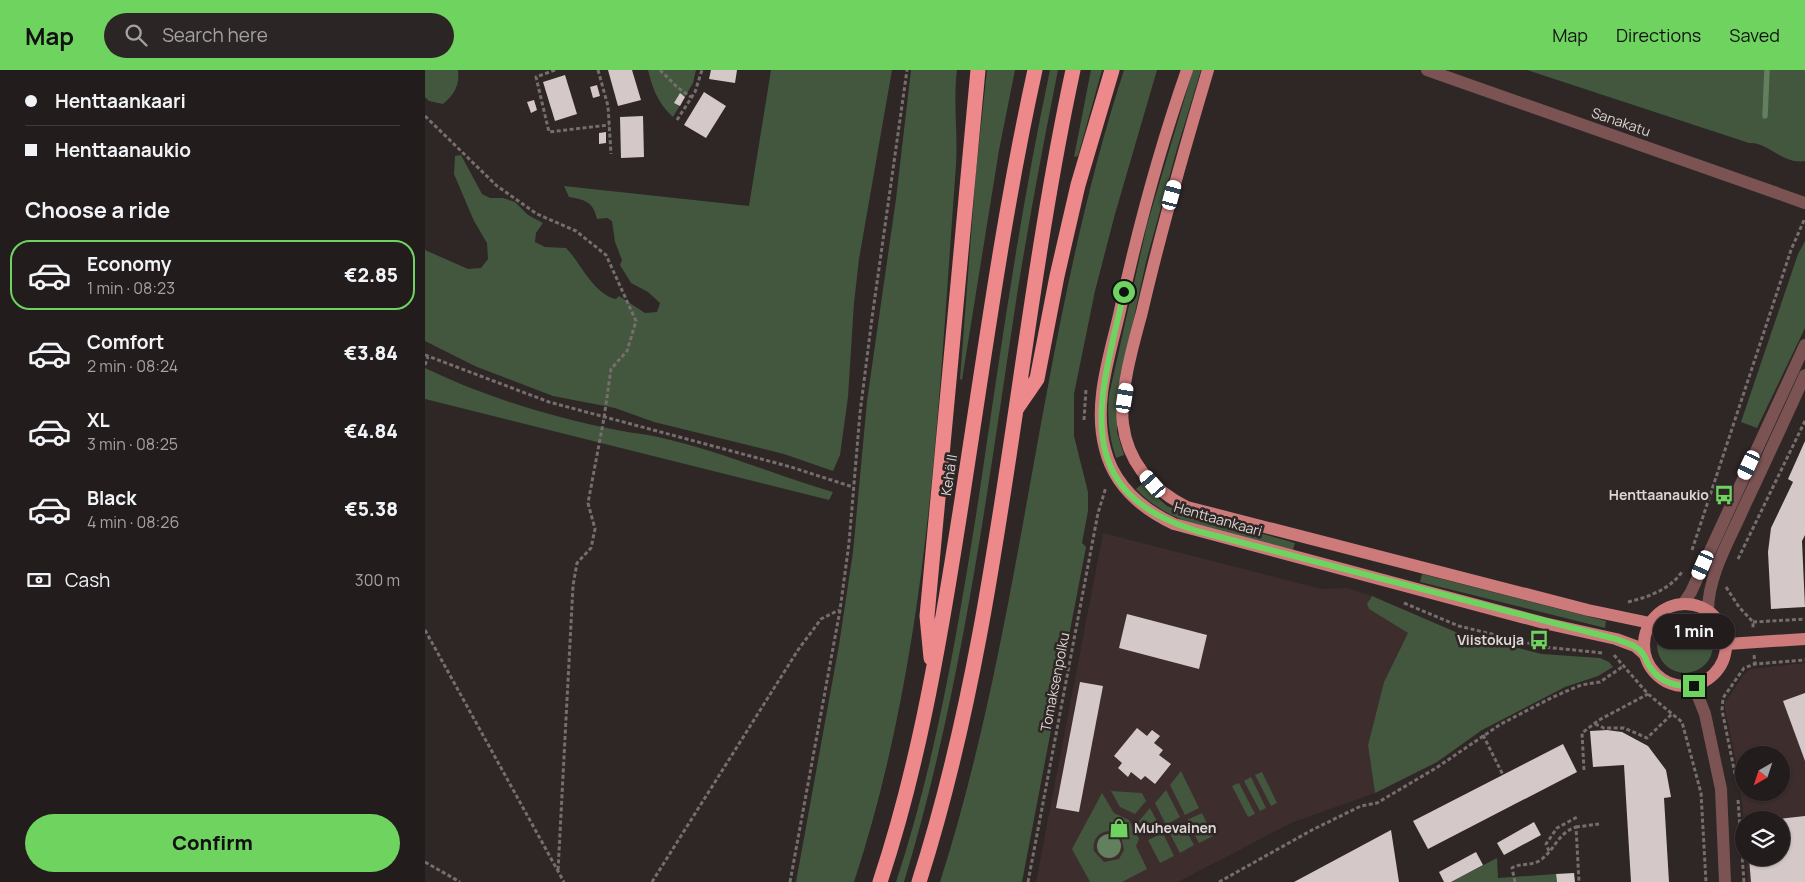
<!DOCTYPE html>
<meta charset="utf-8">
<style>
:root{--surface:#231c1c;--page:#2b2525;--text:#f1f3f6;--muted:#a3a1a3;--line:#403a3b;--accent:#6fd360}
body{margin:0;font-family:Manrope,sans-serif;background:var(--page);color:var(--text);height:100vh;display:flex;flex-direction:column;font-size:19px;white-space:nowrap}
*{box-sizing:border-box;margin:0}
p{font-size:16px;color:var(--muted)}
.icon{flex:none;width:28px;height:28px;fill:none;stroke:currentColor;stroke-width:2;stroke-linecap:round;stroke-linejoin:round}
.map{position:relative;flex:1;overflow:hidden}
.side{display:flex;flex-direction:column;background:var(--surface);width:425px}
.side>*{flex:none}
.top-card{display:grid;align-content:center;height:110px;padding:0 25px;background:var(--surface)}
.needle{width:32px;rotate:219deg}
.controls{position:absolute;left:1310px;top:676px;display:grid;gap:10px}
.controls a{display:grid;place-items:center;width:55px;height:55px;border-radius:50%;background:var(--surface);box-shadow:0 1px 4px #0004,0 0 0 1px var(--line);font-size:25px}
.end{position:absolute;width:22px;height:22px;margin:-11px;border:6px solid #6fd360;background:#111;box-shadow:0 0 0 2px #111}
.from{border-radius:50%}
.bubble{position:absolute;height:35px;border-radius:18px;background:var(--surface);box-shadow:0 1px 4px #0004,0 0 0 1px var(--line);font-size:16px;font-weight:800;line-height:35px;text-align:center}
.car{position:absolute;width:15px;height:30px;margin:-15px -8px;border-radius:6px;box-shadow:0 0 4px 1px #0007;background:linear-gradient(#fff 24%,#345 0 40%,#fff 0 76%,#345 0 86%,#fff 0)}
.top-card b{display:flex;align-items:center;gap:18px;height:48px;font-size:19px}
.top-card b+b{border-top:1px solid var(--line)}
.top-card i{width:12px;height:12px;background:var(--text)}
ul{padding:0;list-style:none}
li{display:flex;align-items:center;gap:15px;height:70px;margin:0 10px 8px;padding:0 15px;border:2px solid transparent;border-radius:20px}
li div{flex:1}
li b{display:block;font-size:19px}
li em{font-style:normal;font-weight:800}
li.on{border-color:var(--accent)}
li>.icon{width:45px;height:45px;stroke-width:1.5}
h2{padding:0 25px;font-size:22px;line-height:60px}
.pay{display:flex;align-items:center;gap:12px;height:55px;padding:0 25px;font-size:19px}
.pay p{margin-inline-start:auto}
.button{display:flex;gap:10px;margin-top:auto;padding:10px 25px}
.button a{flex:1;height:58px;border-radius:30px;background:var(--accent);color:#111;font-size:20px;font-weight:800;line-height:58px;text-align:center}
header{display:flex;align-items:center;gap:30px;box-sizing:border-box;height:70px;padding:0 25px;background:var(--accent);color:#111}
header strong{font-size:24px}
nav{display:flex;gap:28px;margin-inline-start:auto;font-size:18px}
.search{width:350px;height:45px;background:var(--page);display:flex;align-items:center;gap:12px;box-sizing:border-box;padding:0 18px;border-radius:28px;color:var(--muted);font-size:19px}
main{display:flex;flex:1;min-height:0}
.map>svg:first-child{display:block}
.built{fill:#3d2d2c;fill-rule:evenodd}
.green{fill:#42573e;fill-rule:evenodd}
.water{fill:#62805d}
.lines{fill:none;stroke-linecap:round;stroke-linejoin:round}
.stream{stroke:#62805d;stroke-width:5.5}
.building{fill:#d4c8c8}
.path{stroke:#756e6d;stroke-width:3;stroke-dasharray:4 2.5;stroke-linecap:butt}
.minor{stroke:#7c5353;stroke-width:12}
.major{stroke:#cd7a7b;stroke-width:12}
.highway{stroke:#ed898b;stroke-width:15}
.route{stroke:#6fd360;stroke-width:6}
.labels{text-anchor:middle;stroke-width:5;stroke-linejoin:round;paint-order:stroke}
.street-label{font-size:14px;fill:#dcd6d5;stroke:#2f2626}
.poi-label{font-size:14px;font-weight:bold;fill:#dcd6d5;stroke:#2f2626;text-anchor:end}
</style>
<header>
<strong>Map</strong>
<div class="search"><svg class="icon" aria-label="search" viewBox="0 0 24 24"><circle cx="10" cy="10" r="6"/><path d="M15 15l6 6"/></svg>Search here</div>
<nav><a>Map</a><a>Directions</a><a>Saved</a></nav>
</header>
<main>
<section class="side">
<div class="top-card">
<b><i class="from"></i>Henttaankaari</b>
<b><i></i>Henttaanaukio</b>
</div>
<h2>Choose a ride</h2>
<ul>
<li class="on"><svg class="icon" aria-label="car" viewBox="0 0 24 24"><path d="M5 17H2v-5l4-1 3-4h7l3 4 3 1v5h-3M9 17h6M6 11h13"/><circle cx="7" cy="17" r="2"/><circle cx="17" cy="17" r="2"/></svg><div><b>Economy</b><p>1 min · 08:23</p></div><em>€2.85</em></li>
<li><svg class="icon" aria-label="car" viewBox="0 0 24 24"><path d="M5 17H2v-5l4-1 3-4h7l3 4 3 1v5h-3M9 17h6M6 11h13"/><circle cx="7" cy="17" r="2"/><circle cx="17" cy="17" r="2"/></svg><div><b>Comfort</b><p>2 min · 08:24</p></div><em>€3.84</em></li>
<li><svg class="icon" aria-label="car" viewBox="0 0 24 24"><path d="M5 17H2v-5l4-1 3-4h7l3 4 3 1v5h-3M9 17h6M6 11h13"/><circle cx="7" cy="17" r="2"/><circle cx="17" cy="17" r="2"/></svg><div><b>XL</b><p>3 min · 08:25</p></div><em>€4.84</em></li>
<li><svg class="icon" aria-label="car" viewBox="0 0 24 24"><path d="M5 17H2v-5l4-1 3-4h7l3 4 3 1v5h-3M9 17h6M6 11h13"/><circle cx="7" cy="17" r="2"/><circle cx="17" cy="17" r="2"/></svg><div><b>Black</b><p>4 min · 08:26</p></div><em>€5.38</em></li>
</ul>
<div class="pay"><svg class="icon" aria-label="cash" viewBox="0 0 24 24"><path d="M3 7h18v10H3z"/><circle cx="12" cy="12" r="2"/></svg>Cash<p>300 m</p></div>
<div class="button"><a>Confirm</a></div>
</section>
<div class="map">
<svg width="1380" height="812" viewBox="0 0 1380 812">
<rect width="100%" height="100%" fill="#2f2626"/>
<g class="built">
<polygon points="678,463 897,519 922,518 947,526 944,529 944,539 984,563 959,612 943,675 950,723 866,753 753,812 611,812"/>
<path d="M1380,593V812H1323L1321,788H1356V750H1319V753L1314,707L1299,634L1319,604L1325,599ZM1319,685H1356V722H1319Z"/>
</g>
<g class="green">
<path d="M0,0H33C35,15 29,25 18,34L4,31L0,27Z"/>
<path d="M223,0H271L268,13L248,47C233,33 228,20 223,0Z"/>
<path d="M346,0H467L434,189L429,233L423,327L415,385L408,401L359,384L229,352L190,338L128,326L52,297L0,271V180L43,199L56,198L63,189L62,173L49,151L29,104L30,86L36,85L57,124L65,128H78L90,132L103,145L118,153L111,163L110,172L120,177L141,178C156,193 168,224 191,229L194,226L220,243L232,242L235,233L223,222L206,213L195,195L197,190L190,172L187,151L182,148L172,149C168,131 160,130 144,127L139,116L324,136Z"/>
<path d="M486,0H532C528,31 533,63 531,95C513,336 505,581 429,812H371L414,575L428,482L442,331L471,129Z"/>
<polygon points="562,0 590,0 574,80 537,310 535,309 551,101"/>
<path d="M625,0H633C618,75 604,150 592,225C562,422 537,621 479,812H471C511,691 532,564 552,439C574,292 594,145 625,0Z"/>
<polygon points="666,0 677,0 653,86 649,87"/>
<path d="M699,0H732L690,144L670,221L649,324V366L663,422V441L657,473L661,477L597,812H515C600,546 613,265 699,0Z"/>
<path d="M768,0H776L752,79L721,192L692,326V362L699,385L691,388C684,367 682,348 684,325L722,155Z"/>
<path d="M1102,0H1380V91C1358,95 1342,71 1324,73Z"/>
<polygon points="1380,171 1380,258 1332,358 1316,352 1373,184"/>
<path d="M0,298C60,327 126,347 192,360C206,363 220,364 233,367C293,380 349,405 408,422L404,430L0,329Z"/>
<path d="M717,414L742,436L752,440L870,473L868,480C816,466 749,460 711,419Z"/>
<polygon points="997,504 1181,551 1180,558 995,512"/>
<polygon points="947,526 1033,563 1117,584 1175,588 1184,592 1188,597 1173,606 1140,617 1057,660 1012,692 950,723 943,675 959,612 983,563 944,539 942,534"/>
<circle cx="1260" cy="575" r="28"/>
<polygon points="756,701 774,738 760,745 745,715"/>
<polygon points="837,702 852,733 846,736 830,705"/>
<polygon points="826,707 841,738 835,741 819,711"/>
<polygon points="814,713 830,744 823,747 807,716"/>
<polygon points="741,720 755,747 741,755 730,733"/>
<polygon points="686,721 717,723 721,731 710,744 695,737"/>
<path d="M677,723L689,743L704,750L714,769L711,776L722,799L697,812H665L647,779ZM686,761L696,766L699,780L694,789L679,792L669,781C667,769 674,761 686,761Z"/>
<polygon points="725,738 735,757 721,765 714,751"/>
<polygon points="777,743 788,766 774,773 762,750"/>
<polygon points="757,753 769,775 755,783 743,760"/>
<polygon points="738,763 749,786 735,793 723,770"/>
<polygon points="1072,788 1073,808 1131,804 1132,812 1026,812"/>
</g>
<circle class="water" cx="684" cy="776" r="12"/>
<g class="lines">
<polyline class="stream" points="1340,46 1342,0"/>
</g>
<g class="building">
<polygon points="183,0 207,0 216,30 193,36"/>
<polygon points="286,0 312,0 310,13 284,9"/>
<polygon points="140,5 152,44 130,51 118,12"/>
<polygon points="172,15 175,26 168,28 165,17"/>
<polygon points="279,22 301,36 281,68 259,55"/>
<polygon points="255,23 260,27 255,36 249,33"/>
<polygon points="109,30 112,40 106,43 102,32"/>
<polygon points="218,46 219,87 196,88 195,47"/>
<polygon points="181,62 181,73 174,74 174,63"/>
<polygon points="1380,371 1380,465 1377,471 1380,537 1346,539 1343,482 1346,458 1368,412 1363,409"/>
<polygon points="702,544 782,565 774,599 694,578"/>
<polygon points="655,612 678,616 654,742 631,738"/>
<polygon points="1380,623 1380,691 1358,631"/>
<polygon points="712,658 722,666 727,660 735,666 729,673 738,680 734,685 746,694 730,714 720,706 716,710 706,702 703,707 693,698 697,693 689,686"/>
<polygon points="1182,660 1197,662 1223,676 1241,700 1246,727 1239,728 1244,812 1206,812 1199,695 1168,697 1165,661"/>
<polygon points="1138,674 1152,702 1003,779 988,751"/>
<polygon points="1380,746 1380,812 1326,812 1324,788 1356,788 1356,750 1352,749"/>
<polygon points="1109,752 1116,765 1079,785 1072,773"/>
<polygon points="966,760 974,812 869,812"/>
<polygon points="1051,782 1058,795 1026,812 1019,812 1014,802"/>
<polygon points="1149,803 1150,812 1132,812 1131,804"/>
</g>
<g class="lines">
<g class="path">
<polyline points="130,0 111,7 124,62 184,55"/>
<polyline points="173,0 183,36 186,84"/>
<polyline points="235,0 252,17 266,27"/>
<polyline points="0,46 72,116 112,144 151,161 181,185 211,251 202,281 186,299 179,348 163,433 170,459 166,478 152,493 148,516 133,801"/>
<polyline points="252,50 270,22 277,0"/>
<polyline points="0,285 124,332 366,397 428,417"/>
<polyline points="0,295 3,287"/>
<polyline points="659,350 661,319"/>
<polyline points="1267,480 1366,180 1380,148"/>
<polyline points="1313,489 1380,351"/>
<polyline points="1301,517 1314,537 1328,552 1328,559"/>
<path d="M1203,532C1223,527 1244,520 1257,502"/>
<polyline points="979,533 1034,556 1119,577 1178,583"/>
<polyline points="1328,552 1380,549"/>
<polyline points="0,560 139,812"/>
<polyline points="1189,585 1223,624 1257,652 1276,723 1281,812"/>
<polyline points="1329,585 1330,594"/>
<polyline points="1170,654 1179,658 1199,658 1222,668 1248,643"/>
<polyline points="1058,665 1078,705"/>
<polyline points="1159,700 1157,663 1174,650 1223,624"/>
<polyline points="1310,704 1297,640 1298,628 1319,598 1330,594 1380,590"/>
<polyline points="1313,730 1319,812"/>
<polyline points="1151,757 1174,754"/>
<polyline points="1124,781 1121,774 1132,758 1154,746"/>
<polyline points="0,792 35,812"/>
<polyline points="227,812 373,580 396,549 414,540"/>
<polyline points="365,812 415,540 424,473 435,343 447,248 482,0"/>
<polyline points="603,812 673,443 681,417"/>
<polyline points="794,812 887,760 936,736 952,733 1011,698 1076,654 1128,627 1156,615 1175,612 1197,597"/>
<path d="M1090,812L1087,798C1095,793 1105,796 1114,791C1130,781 1132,763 1151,757L1154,812"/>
</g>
<g class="minor">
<polyline points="1002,0 1380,133"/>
<polyline points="1258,534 1266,522 1380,275"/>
<path d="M1283,541C1283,505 1305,469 1319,437C1340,393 1360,349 1380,305"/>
<polyline points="1269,616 1280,644 1296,719 1300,812"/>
</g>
<g class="major">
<path d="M762,0C734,80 712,162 694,245C684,288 668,334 680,379C689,415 717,439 749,454L1119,553L1191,569L1210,576L1219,584"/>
<path d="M783,0C759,80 736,160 717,242C709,271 694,324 698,354C703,393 728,420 762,437L1163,540L1225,553"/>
<circle cx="1260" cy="575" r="41"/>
<polyline points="1302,574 1380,569"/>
</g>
<g class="highway">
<polyline points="592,338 612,309 632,206 653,115 687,0"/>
<polyline points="506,588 502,546 553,0"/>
<path d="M455,812C491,704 511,592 529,480C555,320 575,158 610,0"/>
<path d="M494,812C578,549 590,269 648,0"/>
</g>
</g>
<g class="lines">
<path class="route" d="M699,222C676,325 640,421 772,461L1191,569C1201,573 1212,575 1218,584C1221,587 1221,591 1223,594C1233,612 1250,617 1269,616"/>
</g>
<defs>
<symbol id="bus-bare" viewBox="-9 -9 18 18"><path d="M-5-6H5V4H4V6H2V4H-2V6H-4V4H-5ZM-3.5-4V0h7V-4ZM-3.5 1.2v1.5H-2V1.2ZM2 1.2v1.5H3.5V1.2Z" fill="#6fd360" stroke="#2f2626" stroke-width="2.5" paint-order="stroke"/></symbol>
<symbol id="shop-bare" viewBox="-9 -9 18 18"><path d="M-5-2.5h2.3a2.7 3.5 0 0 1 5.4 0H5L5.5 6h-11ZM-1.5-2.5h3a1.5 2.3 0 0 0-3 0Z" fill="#6fd360" stroke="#2f2626" stroke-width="2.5" paint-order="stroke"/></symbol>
</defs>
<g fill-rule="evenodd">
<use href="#bus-bare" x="1285" y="411" width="28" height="28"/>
<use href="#bus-bare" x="1100" y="556" width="28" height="28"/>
<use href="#shop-bare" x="680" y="744" width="28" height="28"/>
</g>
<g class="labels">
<g class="street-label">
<text transform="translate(1196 52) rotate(19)" y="5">Sanakatu</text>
<text transform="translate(524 405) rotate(-81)" y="5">Kehä II</text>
<text transform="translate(793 449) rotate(16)" y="5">Henttaankaari</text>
<text transform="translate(630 612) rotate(-79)" y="5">Tomaksenpolku</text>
</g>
<g class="poi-label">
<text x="1284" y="430">Henttaanaukio</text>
<text x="1099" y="575">Viistokuja</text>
<text x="709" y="763" text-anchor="start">Muhevainen</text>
</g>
</g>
</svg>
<div class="controls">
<a><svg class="needle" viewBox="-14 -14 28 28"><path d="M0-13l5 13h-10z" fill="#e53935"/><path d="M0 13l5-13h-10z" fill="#a3a1a3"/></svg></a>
<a><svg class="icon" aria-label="layers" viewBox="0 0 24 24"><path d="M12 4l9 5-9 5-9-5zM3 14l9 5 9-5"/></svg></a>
</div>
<i class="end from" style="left:699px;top:222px"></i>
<i class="end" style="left:1269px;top:616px"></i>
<div class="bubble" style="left:1228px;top:544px;width:82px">1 min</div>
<i class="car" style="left:747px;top:125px;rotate:15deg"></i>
<i class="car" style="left:700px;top:328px;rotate:9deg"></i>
<i class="car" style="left:1324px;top:395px;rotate:205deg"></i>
<i class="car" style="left:728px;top:414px;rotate:319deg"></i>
<i class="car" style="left:1278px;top:495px;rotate:204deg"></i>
</div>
</main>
